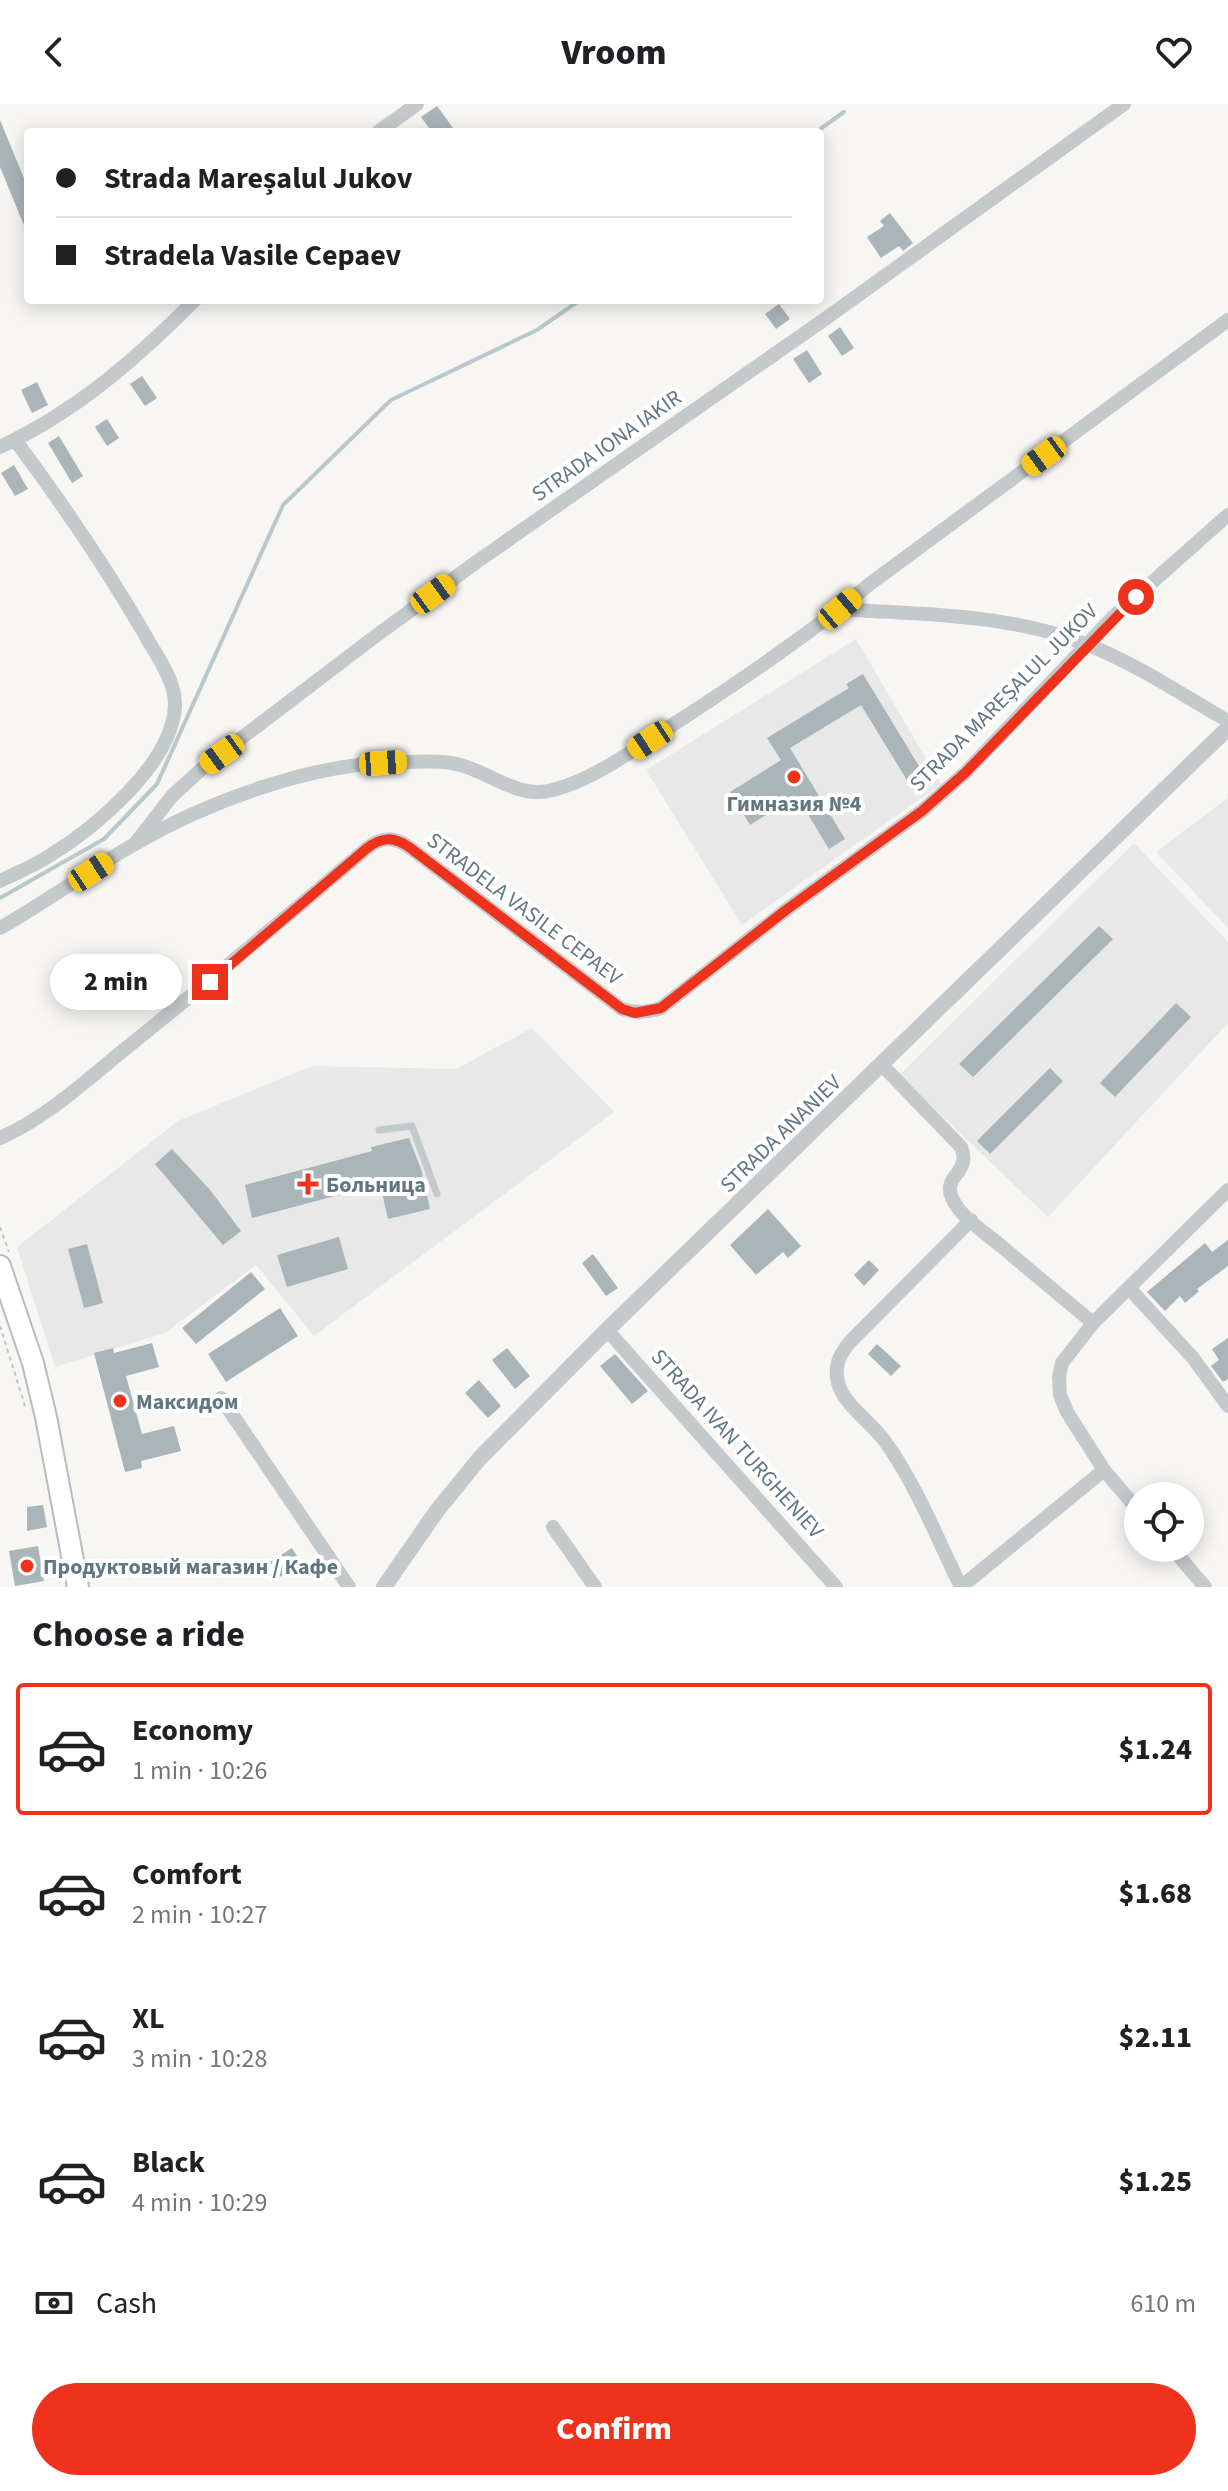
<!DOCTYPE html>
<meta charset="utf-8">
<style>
:root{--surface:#fff;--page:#f6f6f6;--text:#202124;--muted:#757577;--line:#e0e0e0;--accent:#ee321c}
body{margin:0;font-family:"Source Sans 3",sans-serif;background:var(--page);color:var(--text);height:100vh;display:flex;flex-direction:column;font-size:30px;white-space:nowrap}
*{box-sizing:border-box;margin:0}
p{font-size:26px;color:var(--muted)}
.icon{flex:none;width:44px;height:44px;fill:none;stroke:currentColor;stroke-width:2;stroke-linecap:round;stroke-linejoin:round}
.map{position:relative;height:1483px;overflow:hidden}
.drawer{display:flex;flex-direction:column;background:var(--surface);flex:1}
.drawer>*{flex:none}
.top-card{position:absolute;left:24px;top:24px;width:800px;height:176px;border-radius:8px;box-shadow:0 4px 20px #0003;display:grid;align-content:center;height:176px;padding:0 32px;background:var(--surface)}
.buttons{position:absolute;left:1124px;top:1378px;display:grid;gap:16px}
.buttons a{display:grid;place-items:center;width:80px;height:80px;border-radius:50%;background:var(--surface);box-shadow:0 4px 20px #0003;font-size:40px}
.end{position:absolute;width:36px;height:36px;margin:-18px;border:10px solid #ee321c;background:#fff;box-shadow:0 0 0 4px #fff}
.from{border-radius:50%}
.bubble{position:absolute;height:56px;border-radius:28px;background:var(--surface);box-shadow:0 4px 20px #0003;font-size:26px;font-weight:800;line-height:56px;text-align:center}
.car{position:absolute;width:24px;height:48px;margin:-24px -12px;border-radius:10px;box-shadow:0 0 6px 2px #0007;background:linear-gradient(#f5c518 24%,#345 0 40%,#f5c518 0 76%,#345 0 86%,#f5c518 0)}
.top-card b{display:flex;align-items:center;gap:28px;height:76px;font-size:30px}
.top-card b+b{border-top:2px solid var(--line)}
.top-card i{width:20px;height:20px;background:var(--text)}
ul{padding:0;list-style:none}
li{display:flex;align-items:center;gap:24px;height:132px;margin:0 16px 12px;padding:0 16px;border:4px solid transparent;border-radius:8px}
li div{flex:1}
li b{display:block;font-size:30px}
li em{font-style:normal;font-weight:800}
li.active{border-color:var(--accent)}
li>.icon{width:72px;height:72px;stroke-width:1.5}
h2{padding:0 32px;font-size:36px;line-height:96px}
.pay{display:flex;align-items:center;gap:20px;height:88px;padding:0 32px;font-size:30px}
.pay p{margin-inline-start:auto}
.cta{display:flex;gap:16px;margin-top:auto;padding:16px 32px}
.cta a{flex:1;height:92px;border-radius:48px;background:var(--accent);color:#fff;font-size:32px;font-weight:800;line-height:92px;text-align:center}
header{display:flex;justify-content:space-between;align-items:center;height:104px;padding:0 32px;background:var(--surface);font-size:36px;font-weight:800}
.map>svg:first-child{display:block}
.built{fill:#e7e8e7}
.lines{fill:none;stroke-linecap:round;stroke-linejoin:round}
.stream{stroke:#b9c9cb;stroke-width:4}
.building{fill:#aab5b9}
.primary-casing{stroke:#b7bcbf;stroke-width:24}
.path{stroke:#c0c2c4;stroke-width:2;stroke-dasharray:4 4;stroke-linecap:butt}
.service{stroke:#c4c9cb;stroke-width:7}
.minor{stroke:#c4c9cb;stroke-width:14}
.tertiary{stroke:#c4c9cb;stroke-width:16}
.primary{stroke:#fff;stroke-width:20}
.route{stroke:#ee321c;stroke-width:10}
.poi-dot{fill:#ee321c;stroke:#fff;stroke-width:3}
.labels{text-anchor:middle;stroke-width:8;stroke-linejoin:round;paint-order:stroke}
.street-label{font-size:22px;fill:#607680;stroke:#fff}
.poi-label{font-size:22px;font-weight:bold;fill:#607680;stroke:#fff;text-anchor:start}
</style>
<header><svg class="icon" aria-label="back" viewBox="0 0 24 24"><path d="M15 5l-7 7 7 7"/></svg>Vroom<svg class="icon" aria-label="heart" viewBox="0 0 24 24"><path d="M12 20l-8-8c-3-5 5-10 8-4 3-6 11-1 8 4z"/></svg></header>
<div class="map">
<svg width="1228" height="1483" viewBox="0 0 1228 1483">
<rect width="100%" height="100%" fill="#f7f6f3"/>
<g class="built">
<polygon points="856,535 941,680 742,821 646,666"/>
<polygon points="1228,694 1228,824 1156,748"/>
<polygon points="1134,739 1228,838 1228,919 1048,1113 899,971"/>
<polygon points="532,924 614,1008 314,1232 256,1161 165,1229 55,1263 17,1143 178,1017 312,962 456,965"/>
</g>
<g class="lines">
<g class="stream">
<polyline points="816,28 844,8"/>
<polyline points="0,794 104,735 157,680 283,401 391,296 537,226 580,196"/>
</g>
</g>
<g class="building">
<polygon points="437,2 456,28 432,28 421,13"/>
<polygon points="0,16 28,84 28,131 0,63"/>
<polygon points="890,109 913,139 903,147 899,142 881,154 867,133 884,122 880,117"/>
<polygon points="779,200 790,215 776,225 765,210"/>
<polygon points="840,223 854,244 842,252 828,232"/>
<polygon points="807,246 822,270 809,279 793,255"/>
<polygon points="142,272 157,294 145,302 130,280"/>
<polygon points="37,278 48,301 32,309 21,286"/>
<polygon points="107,315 119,334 107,342 95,323"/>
<polygon points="59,332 83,372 72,379 48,339"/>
<polygon points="14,361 28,385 15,392 1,369"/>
<polygon points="863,570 928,677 913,686 861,601 790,644 845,735 829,745 797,692 750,721 730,688 781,656 767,634 849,584 846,580"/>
<polygon points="1099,822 1113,835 973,973 959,960"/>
<polygon points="1176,899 1191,913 1115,993 1100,979"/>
<polygon points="1050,964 1063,977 990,1050 977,1037"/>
<polygon points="409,1034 422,1068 430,1105 388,1115 380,1080 252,1114 245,1081 372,1047 371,1043"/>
<polygon points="172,1045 210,1086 241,1127 223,1141 155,1060"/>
<polygon points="768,1105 801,1142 788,1154 783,1148 756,1171 730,1141"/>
<polygon points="339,1133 348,1165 287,1183 277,1151"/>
<polygon points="1228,1136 1228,1162 1197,1185 1199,1187 1185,1199 1180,1192 1165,1207 1147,1188 1205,1139 1212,1148"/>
<polygon points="87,1140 103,1199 84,1204 68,1145"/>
<polygon points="593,1150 618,1184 606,1192 582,1159"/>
<polygon points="869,1156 879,1166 864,1182 854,1171"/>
<polygon points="251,1168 265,1185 196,1240 182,1224"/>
<polygon points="280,1204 298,1232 226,1278 208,1250"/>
<polygon points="1228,1234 1228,1275 1223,1278 1211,1262 1219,1256 1212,1245"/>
<polygon points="152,1239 159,1263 126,1272 142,1330 174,1322 181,1347 141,1357 142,1364 125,1368 94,1249 113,1244 114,1249"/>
<polygon points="877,1240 901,1262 891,1272 868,1250"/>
<polygon points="507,1244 530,1272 515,1285 492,1256"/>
<polygon points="615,1250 648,1287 632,1300 600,1262"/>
<polygon points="479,1276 501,1302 488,1314 465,1289"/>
<polygon points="43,1401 47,1423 27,1427 27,1403"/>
<polygon points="38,1442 44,1477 15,1482 9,1447"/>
<polygon points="292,1444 302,1460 280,1473 270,1458"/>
</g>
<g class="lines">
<defs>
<polyline id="primary" points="0,1162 33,1259 46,1313 78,1483"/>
</defs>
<use href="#primary" class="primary-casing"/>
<g class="path">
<polyline points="0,1123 9,1148"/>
<polyline points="0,1222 25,1302"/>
</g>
<polyline class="service" points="379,1026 412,1022 437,1090"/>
<g class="minor">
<polyline points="378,28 417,0"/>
<path d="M0,343C76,308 137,254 195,196"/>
<path d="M840,505C923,511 1008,509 1088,541C1137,560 1182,591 1228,617"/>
<polyline points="137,737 172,692 206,661 369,537 475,459 825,215 1124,0"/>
<path d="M0,777C16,769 34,762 49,752C95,724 172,660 175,602C176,576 155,550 144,529C105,462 62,399 15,336"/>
<path d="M0,824C46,798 88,767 133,741C208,697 315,658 402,658C419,658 441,656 456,660C490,667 517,696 553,686C592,676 627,650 660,629C732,583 805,534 871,479L1228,216"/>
<path d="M882,961L961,1043C972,1069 942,1071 952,1094C960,1113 986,1129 1001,1142C1032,1168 1062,1193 1093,1219"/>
<path d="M0,1034C50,1012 92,971 135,937C213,874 290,810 366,745C381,733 393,732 409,743L622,905C636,909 646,909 661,904L786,806L922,707L966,668L1113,513L1228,411"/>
<polyline points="1129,1184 1193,1254 1228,1302"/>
<polyline points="607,1226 836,1483"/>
<polyline points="221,1294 349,1483"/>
<polyline points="1138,1406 1104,1366 1067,1308 1060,1291 1059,1272 1062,1259 1093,1219 1228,1086"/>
<polyline points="553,1423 595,1483"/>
<polyline points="1172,1444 1205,1483"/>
<path d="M961,1483C937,1434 916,1380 884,1336C870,1317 844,1301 838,1279C834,1262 839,1252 849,1239L971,1116"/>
<polyline points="961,1483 1104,1366"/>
</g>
<polyline class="tertiary" points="384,1483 436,1408 479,1355 607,1226 1228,624"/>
<use href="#primary" class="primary"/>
</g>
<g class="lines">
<path class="route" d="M210,878L366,745C381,733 393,732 409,743L622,905L635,909L661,904L786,806L922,707L966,668L1136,493"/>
</g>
<g class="poi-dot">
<circle cx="794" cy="673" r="8"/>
<path d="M304 1068h8v8h8v8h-8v8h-8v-8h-8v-8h8z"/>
<circle cx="120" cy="1297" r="8"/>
<circle cx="27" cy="1462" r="8"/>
</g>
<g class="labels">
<g class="street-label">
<text transform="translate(606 341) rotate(-35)" y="8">STRADA IONA IAKIR</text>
<text transform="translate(1003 593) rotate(-45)" y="8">STRADA MAREȘALUL JUKOV</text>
<text transform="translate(525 804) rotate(37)" y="8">STRADELA VASILE CEPAEV</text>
<text transform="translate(780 1029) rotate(-44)" y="8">STRADA ANANIEV</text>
<text transform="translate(738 1339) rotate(48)" y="8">STRADA IVAN TURGHENIEV</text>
</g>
<g class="poi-label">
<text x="794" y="707" text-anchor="middle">Гимназия №4</text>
<text x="326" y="1088">Больница</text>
<text x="136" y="1305">Максидом</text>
<text x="43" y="1470">Продуктовый магазин / Кафе</text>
</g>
</g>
</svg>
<div class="buttons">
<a><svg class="icon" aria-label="locate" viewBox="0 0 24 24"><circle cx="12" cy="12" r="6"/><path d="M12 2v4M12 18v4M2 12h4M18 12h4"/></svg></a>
</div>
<i class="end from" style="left:1136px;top:493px"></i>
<i class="end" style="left:210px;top:878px"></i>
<div class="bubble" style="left:50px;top:850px;width:132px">2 min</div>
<i class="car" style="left:1044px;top:352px;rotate:234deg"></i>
<i class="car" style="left:433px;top:490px;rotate:54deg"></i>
<i class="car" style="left:840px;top:505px;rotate:50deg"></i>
<i class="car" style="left:650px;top:636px;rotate:237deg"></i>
<i class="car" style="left:222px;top:650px;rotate:234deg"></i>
<i class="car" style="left:383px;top:659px;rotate:86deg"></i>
<i class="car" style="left:91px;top:768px;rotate:57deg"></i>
<div class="top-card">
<b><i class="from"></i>Strada Mareșalul Jukov</b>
<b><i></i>Stradela Vasile Cepaev</b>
</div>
</div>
<section class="drawer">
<h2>Choose a ride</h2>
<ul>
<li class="active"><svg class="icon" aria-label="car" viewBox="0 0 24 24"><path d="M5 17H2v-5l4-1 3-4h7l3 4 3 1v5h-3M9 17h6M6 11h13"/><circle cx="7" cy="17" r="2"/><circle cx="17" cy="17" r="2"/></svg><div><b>Economy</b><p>1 min · 10:26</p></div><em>$1.24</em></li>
<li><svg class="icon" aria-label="car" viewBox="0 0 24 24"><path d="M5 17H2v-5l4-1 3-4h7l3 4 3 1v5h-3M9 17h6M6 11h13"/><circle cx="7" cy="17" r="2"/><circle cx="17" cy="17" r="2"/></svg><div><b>Comfort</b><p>2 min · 10:27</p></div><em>$1.68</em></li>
<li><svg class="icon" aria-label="car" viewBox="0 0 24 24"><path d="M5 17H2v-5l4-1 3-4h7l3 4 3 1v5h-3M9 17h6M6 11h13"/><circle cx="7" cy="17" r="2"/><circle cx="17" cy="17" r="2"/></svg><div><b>XL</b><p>3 min · 10:28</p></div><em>$2.11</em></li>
<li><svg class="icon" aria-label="car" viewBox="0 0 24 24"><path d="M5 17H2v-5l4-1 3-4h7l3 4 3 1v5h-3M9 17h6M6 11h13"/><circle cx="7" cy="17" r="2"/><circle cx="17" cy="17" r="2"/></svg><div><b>Black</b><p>4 min · 10:29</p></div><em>$1.25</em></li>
</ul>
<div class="pay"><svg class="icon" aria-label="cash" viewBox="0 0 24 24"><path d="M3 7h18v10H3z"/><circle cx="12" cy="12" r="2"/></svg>Cash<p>610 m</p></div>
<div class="cta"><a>Confirm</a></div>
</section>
